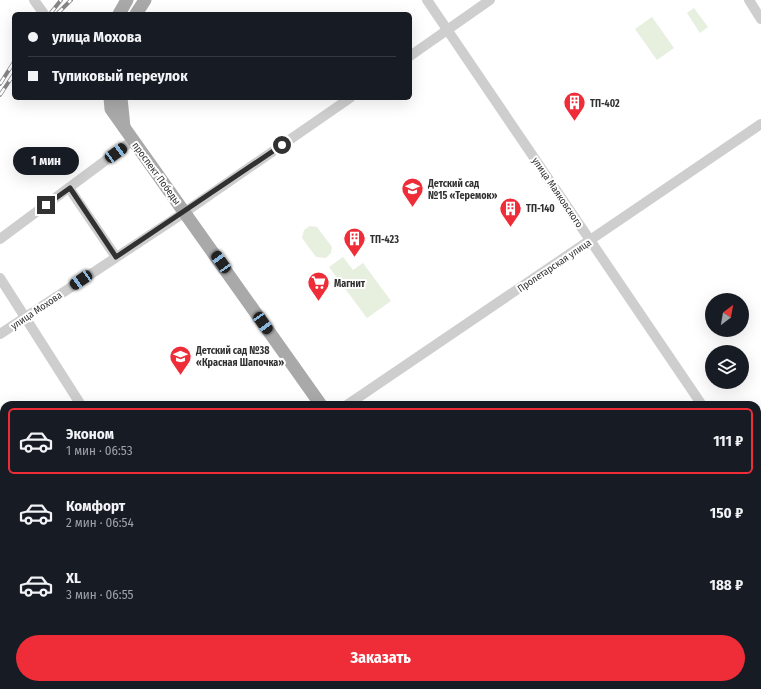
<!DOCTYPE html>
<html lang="ru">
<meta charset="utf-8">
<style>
:root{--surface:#171b24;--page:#20242c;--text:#f1f3f6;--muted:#9ea1a6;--line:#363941;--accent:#ef2d39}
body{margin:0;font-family:"Fira Sans Condensed",sans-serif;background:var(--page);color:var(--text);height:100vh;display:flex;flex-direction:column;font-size:15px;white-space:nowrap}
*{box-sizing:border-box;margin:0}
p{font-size:13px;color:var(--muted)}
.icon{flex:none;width:22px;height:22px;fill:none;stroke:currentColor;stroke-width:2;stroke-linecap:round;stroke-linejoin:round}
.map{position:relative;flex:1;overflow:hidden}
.sheet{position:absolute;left:0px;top:401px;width:761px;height:288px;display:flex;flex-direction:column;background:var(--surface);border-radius:12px 12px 0 0;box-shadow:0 4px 16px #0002}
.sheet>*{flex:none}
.guide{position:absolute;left:12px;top:12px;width:400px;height:88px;border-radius:6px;box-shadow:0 4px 16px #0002;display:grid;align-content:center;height:88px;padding:0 16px;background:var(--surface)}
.needle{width:26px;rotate:31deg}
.fabs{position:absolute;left:705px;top:293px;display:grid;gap:8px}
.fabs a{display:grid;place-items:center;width:44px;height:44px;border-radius:50%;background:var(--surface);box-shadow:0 4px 16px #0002;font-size:20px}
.end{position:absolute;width:18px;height:18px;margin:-9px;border:5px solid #313131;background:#fff;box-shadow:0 0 0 2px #fff}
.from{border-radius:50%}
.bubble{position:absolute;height:28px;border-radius:14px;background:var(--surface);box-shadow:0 4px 16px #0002;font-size:13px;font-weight:700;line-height:28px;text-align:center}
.car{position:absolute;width:12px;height:24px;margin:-12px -6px;border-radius:5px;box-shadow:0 0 3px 1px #0007;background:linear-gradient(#222 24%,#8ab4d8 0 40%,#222 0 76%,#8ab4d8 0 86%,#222 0)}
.guide b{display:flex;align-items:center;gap:14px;height:38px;font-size:15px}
.guide b+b{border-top:1px solid var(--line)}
.guide i{width:10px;height:10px;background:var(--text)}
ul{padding:7px 0 0;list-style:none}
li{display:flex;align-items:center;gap:12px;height:66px;margin:0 8px 6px;padding:0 8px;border:2px solid transparent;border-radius:6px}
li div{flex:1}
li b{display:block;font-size:15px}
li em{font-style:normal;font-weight:700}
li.current{border-color:var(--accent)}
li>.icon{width:36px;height:36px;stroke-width:1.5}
.action{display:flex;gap:8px;margin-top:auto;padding:8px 16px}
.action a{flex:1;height:46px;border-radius:24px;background:var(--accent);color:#fff;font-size:16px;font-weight:700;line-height:46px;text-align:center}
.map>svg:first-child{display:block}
.green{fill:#e7efdf}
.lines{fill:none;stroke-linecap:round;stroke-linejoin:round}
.minor{stroke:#cecece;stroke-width:10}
.major{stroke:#a9a9a9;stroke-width:13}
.rail-casing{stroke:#868686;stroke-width:4}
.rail{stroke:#fff;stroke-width:2.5;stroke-dasharray:8;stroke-linecap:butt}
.route{stroke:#313131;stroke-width:5}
.labels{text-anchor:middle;stroke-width:4;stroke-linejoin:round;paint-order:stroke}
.poi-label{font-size:10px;font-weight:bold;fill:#313131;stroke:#fff;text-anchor:start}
.street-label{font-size:10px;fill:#313131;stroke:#fff}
</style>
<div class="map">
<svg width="761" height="689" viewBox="0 0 761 689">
<rect width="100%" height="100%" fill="#fff"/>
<g class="green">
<polygon points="694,8 708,27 700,33 687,13"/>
<polygon points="652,17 674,48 657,60 635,29"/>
<polygon points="310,226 317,227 332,247 331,253 326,258 316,257 302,238 304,230"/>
<polygon points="343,257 353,270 363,263 391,301 367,318 329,267"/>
</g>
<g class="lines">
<g class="minor">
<polyline points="34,0 44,14"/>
<polyline points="427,0 702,405"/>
<polyline points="749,0 761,19"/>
<polyline points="410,56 490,0"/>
<polyline points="69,188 116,257"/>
<polyline points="0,239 133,140"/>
<polyline points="0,278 81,405"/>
<polyline points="0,334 185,212 350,98"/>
<polyline points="347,405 761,124"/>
<polyline points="757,438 761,435"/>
<polyline points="757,484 761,490"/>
<polyline points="0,639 4,636"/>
<polyline points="757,674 761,671"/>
<polyline points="266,685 269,689"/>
<polyline points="379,689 385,685"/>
<polyline points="736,689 741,685"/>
</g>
<g class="major">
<polyline points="119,14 127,0"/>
<polyline points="136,14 145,0"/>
<polyline points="110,98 111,109 321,405"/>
<polyline points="121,98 124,127"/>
<polyline points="519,685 522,689"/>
</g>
<defs>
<g id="rail">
<polyline points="50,14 61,0"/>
<polyline points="57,14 71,0"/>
<polyline points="0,84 14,62"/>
<polyline points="0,95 14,74"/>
</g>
</defs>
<use href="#rail" class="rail-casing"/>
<use href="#rail" class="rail"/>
</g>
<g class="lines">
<polyline class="route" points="46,205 70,188 116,257 282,145"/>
</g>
<defs>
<symbol id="building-pin" viewBox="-11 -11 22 30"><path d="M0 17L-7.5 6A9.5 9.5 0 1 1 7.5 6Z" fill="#ef2d39" stroke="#fff"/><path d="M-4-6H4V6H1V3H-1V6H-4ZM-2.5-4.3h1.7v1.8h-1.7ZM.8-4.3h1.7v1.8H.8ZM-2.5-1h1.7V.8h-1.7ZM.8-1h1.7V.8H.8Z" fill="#fff"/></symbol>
<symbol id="school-pin" viewBox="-11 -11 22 30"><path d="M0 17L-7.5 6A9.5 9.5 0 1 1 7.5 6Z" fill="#ef2d39" stroke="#fff"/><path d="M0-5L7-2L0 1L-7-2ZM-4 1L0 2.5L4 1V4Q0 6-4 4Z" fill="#fff"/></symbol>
<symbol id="supermarket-pin" viewBox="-11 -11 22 30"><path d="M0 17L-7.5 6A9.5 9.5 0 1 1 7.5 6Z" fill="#ef2d39" stroke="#fff"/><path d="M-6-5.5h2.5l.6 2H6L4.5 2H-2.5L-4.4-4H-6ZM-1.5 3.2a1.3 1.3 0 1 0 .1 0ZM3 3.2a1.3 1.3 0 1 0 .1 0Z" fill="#fff"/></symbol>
</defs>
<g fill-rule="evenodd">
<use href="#building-pin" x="562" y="90" width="25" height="34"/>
<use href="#school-pin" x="400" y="176" width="25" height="34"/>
<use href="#building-pin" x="498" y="196" width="25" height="34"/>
<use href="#building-pin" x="342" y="226" width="25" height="34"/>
<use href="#supermarket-pin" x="306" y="270" width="25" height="34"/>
<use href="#school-pin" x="168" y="344" width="25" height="34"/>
</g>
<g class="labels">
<g class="poi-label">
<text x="590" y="107">ТП-402</text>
<text x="428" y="187">Детский сад<tspan x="428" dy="12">№15 «Теремок»</tspan></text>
<text x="526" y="212">ТП-140</text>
<text x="370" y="243">ТП-423</text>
<text x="334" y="287">Магнит</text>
<text x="196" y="354">Детский сад №38<tspan x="196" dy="12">«Красная Шапочка»</tspan></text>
</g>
<g class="street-label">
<text transform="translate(157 173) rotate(54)" y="4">проспект Победы</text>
<text transform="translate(558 192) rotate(56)" y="4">улица Маяковского</text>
<text transform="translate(554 265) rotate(-34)" y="4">Пролетарская улица</text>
<text transform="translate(36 310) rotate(-34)" y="4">улица Мохова</text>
</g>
</g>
</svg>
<div class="fabs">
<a><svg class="needle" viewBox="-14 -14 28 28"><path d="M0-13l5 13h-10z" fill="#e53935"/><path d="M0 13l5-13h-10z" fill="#9ea1a6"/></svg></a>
<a><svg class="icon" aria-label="layers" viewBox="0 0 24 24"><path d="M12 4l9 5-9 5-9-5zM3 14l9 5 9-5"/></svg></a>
</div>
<i class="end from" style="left:282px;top:145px"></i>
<i class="end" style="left:46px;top:205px"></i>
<div class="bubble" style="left:13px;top:147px;width:66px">1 мин</div>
<i class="car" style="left:116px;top:153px;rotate:54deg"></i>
<i class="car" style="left:221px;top:262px;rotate:325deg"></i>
<i class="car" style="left:81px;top:280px;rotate:236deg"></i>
<i class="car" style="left:263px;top:323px;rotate:145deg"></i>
<div class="guide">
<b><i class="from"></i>улица Мохова</b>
<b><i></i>Тупиковый переулок</b>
</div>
<section class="sheet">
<ul>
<li class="current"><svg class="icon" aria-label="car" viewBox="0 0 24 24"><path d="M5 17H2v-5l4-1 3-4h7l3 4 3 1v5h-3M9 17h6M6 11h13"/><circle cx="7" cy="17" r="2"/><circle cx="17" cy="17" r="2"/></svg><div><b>Эконом</b><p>1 мин · 06:53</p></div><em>111 ₽</em></li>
<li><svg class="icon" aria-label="car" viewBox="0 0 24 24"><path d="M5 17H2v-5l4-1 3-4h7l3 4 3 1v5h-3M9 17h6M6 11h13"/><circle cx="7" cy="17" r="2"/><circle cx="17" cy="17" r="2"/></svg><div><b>Комфорт</b><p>2 мин · 06:54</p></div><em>150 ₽</em></li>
<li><svg class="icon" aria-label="car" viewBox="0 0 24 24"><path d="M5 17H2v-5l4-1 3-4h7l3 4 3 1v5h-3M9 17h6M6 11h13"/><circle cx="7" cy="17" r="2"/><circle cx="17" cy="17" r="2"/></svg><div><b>XL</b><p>3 мин · 06:55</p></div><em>188 ₽</em></li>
</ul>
<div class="action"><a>Заказать</a></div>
</section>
</div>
